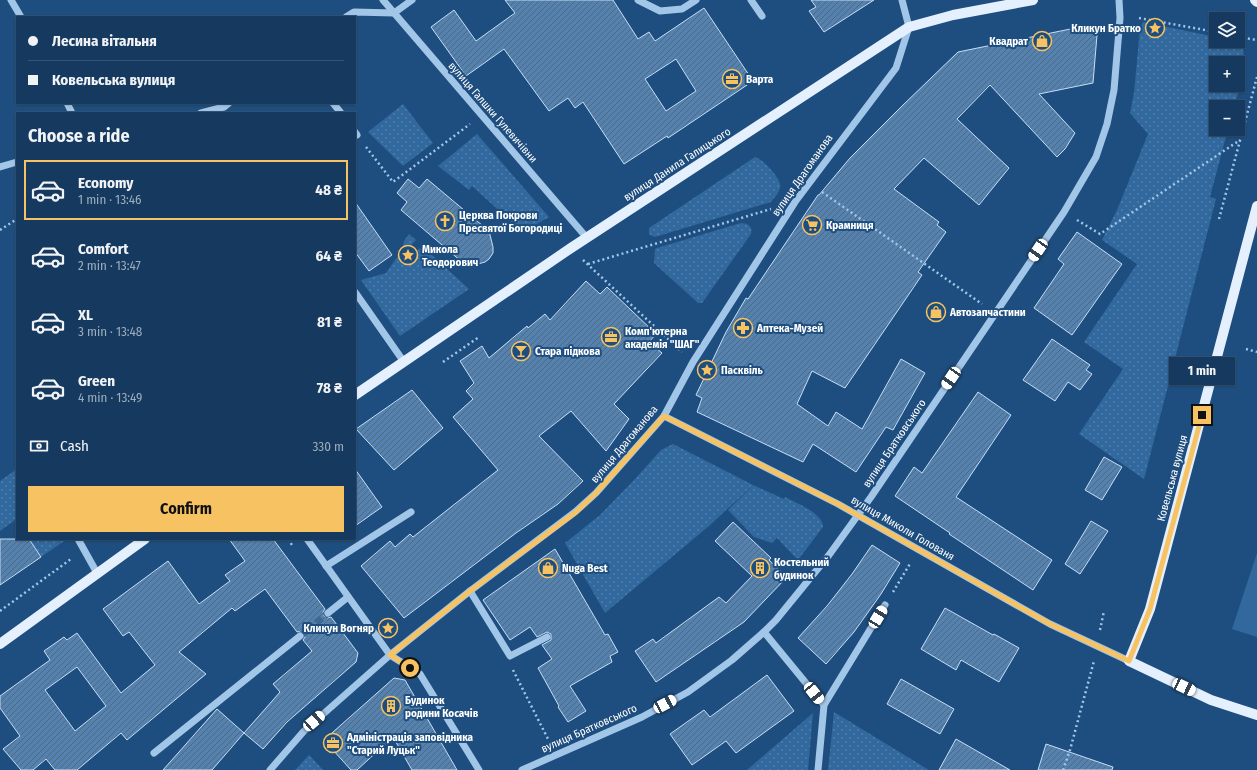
<!DOCTYPE html>
<meta charset="utf-8">
<style>
:root{--surface:#163a5f;--page:#234568;--text:#f1f3f6;--muted:#9eadbd;--line:#355474;--accent:#f7c362}
body{margin:0;font-family:"Fira Sans Condensed",sans-serif;background:var(--page);color:var(--text);height:100vh;display:flex;flex-direction:column;font-size:15px;white-space:nowrap}
*{box-sizing:border-box;margin:0}
p{font-size:13px;color:var(--muted)}
.icon{flex:none;width:22px;height:22px;fill:none;stroke:currentColor;stroke-width:2;stroke-linecap:round;stroke-linejoin:round}
.map{position:relative;flex:1;overflow:hidden}
.sheet{position:absolute;left:16px;top:112px;width:340px;height:428px;display:flex;flex-direction:column;background:var(--surface);border-radius:0px;box-shadow:0 1px 3px #0004,0 0 0 1px var(--line)}
.sheet>*{flex:none}
.guide{position:absolute;left:16px;top:16px;width:340px;height:88px;border-radius:0px;box-shadow:0 1px 3px #0004,0 0 0 1px var(--line);display:grid;align-content:center;height:88px;padding:0 12px;background:var(--surface)}
.fabs{position:absolute;left:1209px;top:12px;display:grid;gap:8px}
.fabs a{display:grid;place-items:center;width:36px;height:36px;border-radius:0px;background:var(--surface);box-shadow:0 1px 3px #0004,0 0 0 1px var(--line);font-size:20px}
.end{position:absolute;width:18px;height:18px;margin:-9px;border:5px solid #f7c362;background:#111;box-shadow:0 0 0 2px #111}
.from{border-radius:50%}
.bubble{position:absolute;height:28px;border-radius:0px;background:var(--surface);box-shadow:0 1px 3px #0004,0 0 0 1px var(--line);font-size:13px;font-weight:700;line-height:28px;text-align:center}
.car{position:absolute;width:12px;height:24px;margin:-12px -6px;border-radius:5px;box-shadow:0 0 3px 1px #0007;background:linear-gradient(#fff 24%,#345 0 40%,#fff 0 76%,#345 0 86%,#fff 0)}
.guide b{display:flex;align-items:center;gap:14px;height:38px;font-size:15px}
.guide b+b{border-top:1px solid var(--line)}
.guide i{width:10px;height:10px;background:var(--text)}
ul{padding:0;list-style:none}
li{display:flex;align-items:center;gap:12px;height:60px;margin:0 8px 6px;padding:0 4px;border:2px solid transparent;border-radius:0px}
li div{flex:1}
li b{display:block;font-size:15px}
li em{font-style:normal;font-weight:700}
li.on{border-color:var(--accent)}
li>.icon{width:36px;height:36px;stroke-width:1.5}
h2{padding:0 12px;font-size:18px;line-height:48px}
.pay{display:flex;align-items:center;gap:10px;height:44px;padding:0 12px;font-size:15px}
.pay p{margin-inline-start:auto}
.action{display:flex;gap:8px;margin-top:auto;padding:8px 12px}
.action a{flex:1;height:46px;border-radius:0px;background:var(--accent);color:#111;font-size:16px;font-weight:700;line-height:46px;text-align:center}
.map>svg:first-child{display:block}
.grass{fill:url(#grass-dots);fill-rule:evenodd}
.pitch{fill:#31689d}
.building{fill:url(#building-hatch);stroke:#c6def6;fill-rule:evenodd}
.lines{fill:none;stroke-linecap:round;stroke-linejoin:round}
.minor-tunnel{stroke:#406992;stroke-width:7;stroke-dasharray:7 3.5;stroke-linecap:butt}
.path{stroke:#a2c6e8;stroke-width:2.5;stroke-dasharray:2 3;stroke-linecap:butt}
.minor{stroke:#a2c6e8;stroke-width:7}
.major{stroke:#e5f0fe;stroke-width:10}
.route{stroke:#f7c362;stroke-width:5}
.labels{text-anchor:middle;stroke-width:4;stroke-linejoin:round;paint-order:stroke}
.poi-label{font-size:11px;font-weight:bold;fill:#fff;stroke:#1e4e7f;text-anchor:start}
.street-label{font-size:11px;fill:#fff;stroke:#1e4e7f}
</style>
<div class="map">
<svg width="1257" height="770" viewBox="0 0 1257 770">
<defs>
<pattern id="grass-dots" width="8" height="8" patternUnits="userSpaceOnUse"><rect width="8" height="8" fill="#31689d"/><path d="M2 2h.1M6 6h.1" fill="none" stroke="#507fac" stroke-width="1.8" stroke-linecap="round"/></pattern>
<pattern id="building-hatch" width="6" height="6" patternUnits="userSpaceOnUse"><rect width="6" height="6" fill="#5481ae"/><path d="M-1 1l2-2M0 6l6-6M5 7l2-2" fill="none" stroke="#506982"/></pattern>
</defs>
<rect width="100%" height="100%" fill="#1e4e7f"/>
<g class="grass">
<path d="M1143,22L1216,37V41L1242,42L1245,67L1234,107H1216V129H1228L1210,197L1216,199L1144,479L1079,434L1123,369L1084,342L1137,264L1102,240L1117,210L1148,134L1130,113L1134,93L1140,28ZM1216,63H1238V85H1216Z"/>
<polygon points="403,104 433,143 403,166 368,132"/>
<polygon points="477,134 549,217 519,234 516,226 472,186 469,190 438,166"/>
<path d="M755,157C763,159 783,180 780,188C779,193 774,198 771,202L655,237L650,235L649,233V228Z"/>
<path d="M741,223C748,223 753,227 751,234L702,303H698L654,263L655,249L657,248Z"/>
<polygon points="409,234 416,240 402,255 408,261 422,246 469,289 400,336 361,280 386,273 402,250 404,241"/>
<polygon points="673,444 753,485 709,526 605,613 565,543 600,515 634,480 661,450"/>
<polygon points="17,469 17,522 15,520 0,531 0,481"/>
<path d="M753,485L784,499L785,497C796,503 823,513 823,527L798,560L777,538L772,543L754,537L728,510Z"/>
<polygon points="29,539 67,539 41,557"/>
<polygon points="834,712 929,770 828,770"/>
<polygon points="813,713 808,770 747,770"/>
<polygon points="309,755 323,770 295,770"/>
</g>
<polygon class="pitch" points="1257,553 1257,637 1232,629"/>
<g class="building">
<path d="M505,0H613L638,39L649,32L655,41L704,8L753,81L668,138L667,136L624,164L583,102L575,108L568,98L549,111L504,49L466,76L431,27L454,10L476,41L515,13ZM676,59L696,91L666,111L645,79Z"/>
<polygon points="811,0 874,0 824,32 809,11 816,7"/>
<polygon points="1090,25 1097,35 1093,83 1039,94 1075,133 1065,149 1057,157 990,85 957,119 1009,168 979,205 924,158 894,189 939,222 937,225 946,232 918,272 922,275 845,388 812,371 797,404 828,426 836,412 862,429 901,359 925,373 893,430 886,427 856,472 813,444 803,462 697,412 702,398 696,395 726,332 746,298 748,299 818,195 819,195 850,158 902,106 958,52"/>
<polygon points="408,179 419,188 427,179 489,231 493,247 493,253 489,259 485,262 478,264 462,262 401,210 407,202 397,193"/>
<polygon points="355,202 392,255 369,271 355,252"/>
<polygon points="1077,232 1122,264 1072,335 1034,308 1064,264 1058,259"/>
<polygon points="586,281 600,294 607,287 656,334 649,342 662,353 614,404 629,419 606,451 571,411 539,436 583,481 558,504 516,533 404,618 361,566 390,541 395,547 410,534 413,537 498,470 453,417 473,399 466,391 474,383 460,361 482,346 489,358 527,326 528,328 545,314 550,320"/>
<polygon points="1052,339 1090,365 1086,370 1092,374 1080,390 1068,382 1055,401 1023,380"/>
<polygon points="412,390 443,428 394,470 356,429"/>
<polygon points="978,392 1011,415 956,497 1052,560 1033,590 949,534 950,533 895,496 914,467 922,473"/>
<polygon points="1104,457 1122,467 1102,500 1085,490"/>
<polygon points="355,469 382,507 355,526"/>
<polygon points="1091,521 1108,531 1080,574 1065,564"/>
<polygon points="733,522 771,558 769,560 787,577 744,622 656,682 635,651 653,639 656,643 719,597 726,603 752,576 715,541"/>
<polygon points="0,539 29,539 41,557 0,585"/>
<path d="M229,539H273L325,609L323,612L324,616L327,618L331,617L358,653L356,662L287,722L263,749L244,733L280,692L273,684L312,651L303,640L305,637L304,633L301,631L297,632L265,589L235,611L232,608L179,652L206,674L127,740L121,733L77,770H55L46,759L33,770H21L3,749L20,736L0,708V696L50,660L44,651L64,637L67,640L77,633L121,693L155,665L129,632L123,636L103,609L168,561L199,604L230,581L225,575L245,561ZM77,667L106,706L75,731L45,690Z"/>
<polygon points="872,545 900,563 881,594 854,632 826,664 798,638 827,606 852,574"/>
<polygon points="555,549 605,635 608,634 618,652 610,656 612,662 570,686 586,711 568,722 558,707 559,706 538,668 552,659 542,645 551,640 551,634 547,632 537,637 530,627 510,640 483,600"/>
<polygon points="945,608 993,635 994,634 1019,648 999,682 961,660 956,670 921,649"/>
<polygon points="767,675 794,711 736,753 726,741 692,765 670,734 704,710 710,717"/>
<polygon points="394,678 405,680 457,770 412,770 393,737 357,770 351,770 324,740"/>
<polygon points="901,679 954,709 940,734 887,704"/>
<polygon points="217,709 244,733 212,770 163,770"/>
<polygon points="956,739 1010,770 939,770"/>
<polygon points="1046,744 1113,767 1112,770 1038,770"/>
</g>
<g class="lines">
<polyline class="minor-tunnel" points="300,636 328,613"/>
<g class="path">
<polyline points="1139,18 1216,32"/>
<polyline points="1238,37 1257,40"/>
<polyline points="366,147 393,182 470,124"/>
<polyline points="822,192 982,304"/>
<polyline points="1219,219 1257,77"/>
<polyline points="1077,220 1100,234 1240,140"/>
<polyline points="0,230 17,219"/>
<polyline points="583,260 682,352"/>
<polyline points="588,264 771,209"/>
<polyline points="1246,349 1257,352"/>
<polyline points="443,362 479,337"/>
<polyline points="288,539 292,545"/>
<polyline points="893,592 911,562"/>
<polyline points="0,611 71,559"/>
<polyline points="1100,630 1104,611"/>
<polyline points="513,670 549,741"/>
<polyline points="1063,770 1070,750 1094,661"/>
</g>
<g class="minor">
<polyline points="11,0 21,17"/>
<polyline points="383,0 587,238"/>
<polyline points="638,0 660,11 682,9 696,0"/>
<polyline points="751,0 762,16"/>
<polyline points="346,17 354,12 394,13 412,0"/>
<polyline points="67,103 72,113"/>
<polyline points="333,103 341,113"/>
<polyline points="201,113 224,107 229,103"/>
<polyline points="355,132 357,135"/>
<polyline points="0,167 17,162"/>
<polyline points="355,292 404,362"/>
<polyline points="664,416 838,504 1050,624 1129,661"/>
<polyline points="78,539 97,573"/>
<polyline points="307,539 390,655 420,674 479,770"/>
<polyline points="326,566 411,512"/>
<polyline points="470,591 510,656 547,637"/>
<polyline points="328,613 348,597"/>
<polyline points="764,632 824,705 818,770"/>
<polyline points="824,705 885,605"/>
<polyline points="154,753 300,636"/>
<polyline points="270,770 304,731 390,655 470,591 575,512 596,493 664,416 693,362 795,202 896,68 909,27 902,0"/>
<polyline points="522,770 642,717 688,692 732,660 764,632 776,620 829,555 871,497 1064,212 1096,157 1107,124 1114,90 1120,18 1119,0"/>
</g>
<g class="major">
<polyline points="1255,0 1257,2"/>
<polyline points="1257,206 1150,609 1129,661 1211,700 1257,715"/>
<polyline points="355,395 571,248 909,27 953,15 1033,0"/>
<polyline points="0,644 145,539"/>
</g>
</g>
<g class="lines">
<polyline class="route" points="410,668 390,655 470,591 576,512 596,493 664,416 838,504 1050,624 1129,661 1150,609 1202,415"/>
</g>
<defs>
<symbol id="sight-ring" viewBox="-11 -11 22 22"><circle r="9.5" fill="#1e4e7f" stroke="#f7c362" stroke-width="1.5"/><path d="M0-6L1.8-2.2L6-1.7L2.9 1.2L3.7 5.4L0 3.3L-3.7 5.4L-2.9 1.2L-6-1.7L-1.8-2.2Z" fill="#f7c362"/></symbol>
<symbol id="shop-ring" viewBox="-11 -11 22 22"><circle r="9.5" fill="#1e4e7f" stroke="#f7c362" stroke-width="1.5"/><path d="M-5-2.5h2.3a2.7 3.5 0 0 1 5.4 0H5L5.5 6h-11ZM-1.5-2.5h3a1.5 2.3 0 0 0-3 0Z" fill="#f7c362"/></symbol>
<symbol id="office-ring" viewBox="-11 -11 22 22"><circle r="9.5" fill="#1e4e7f" stroke="#f7c362" stroke-width="1.5"/><path d="M-6-3h4V-5.5h4V-3h4V5H-6ZM-1-4.5V-3h2v-1.5ZM-6 0V1H6V0Z" fill="#f7c362"/></symbol>
<symbol id="church-ring" viewBox="-11 -11 22 22"><circle r="9.5" fill="#1e4e7f" stroke="#f7c362" stroke-width="1.5"/><path d="M-1.2-6h2.4v3.5h3.3v2.4h-3.3V6h-2.4V-.1h-3.3v-2.4h3.3Z" fill="#f7c362"/></symbol>
<symbol id="supermarket-ring" viewBox="-11 -11 22 22"><circle r="9.5" fill="#1e4e7f" stroke="#f7c362" stroke-width="1.5"/><path d="M-6-5.5h2.5l.6 2H6L4.5 2H-2.5L-4.4-4H-6ZM-1.5 3.2a1.3 1.3 0 1 0 .1 0ZM3 3.2a1.3 1.3 0 1 0 .1 0Z" fill="#f7c362"/></symbol>
<symbol id="pharmacy-ring" viewBox="-11 -11 22 22"><circle r="9.5" fill="#1e4e7f" stroke="#f7c362" stroke-width="1.5"/><path d="M-2-6h4v4h4v4h-4v4h-4v-4h-4v-4h4Z" fill="#f7c362"/></symbol>
<symbol id="bar-ring" viewBox="-11 -11 22 22"><circle r="9.5" fill="#1e4e7f" stroke="#f7c362" stroke-width="1.5"/><path d="M-6-5H6L.8 .8V4.5H3.5V6h-7V4.5H-.8V.8Z" fill="#f7c362"/></symbol>
<symbol id="building-ring" viewBox="-11 -11 22 22"><circle r="9.5" fill="#1e4e7f" stroke="#f7c362" stroke-width="1.5"/><path d="M-4-6H4V6H1V3H-1V6H-4ZM-2.5-4.3h1.7v1.8h-1.7ZM.8-4.3h1.7v1.8H.8ZM-2.5-1h1.7V.8h-1.7ZM.8-1h1.7V.8H.8Z" fill="#f7c362"/></symbol>
</defs>
<g fill-rule="evenodd">
<use href="#sight-ring" x="1144" y="17" width="22" height="22"/>
<use href="#shop-ring" x="1031" y="30" width="22" height="22"/>
<use href="#office-ring" x="721" y="68" width="22" height="22"/>
<use href="#church-ring" x="434" y="210" width="22" height="22"/>
<use href="#supermarket-ring" x="801" y="214" width="22" height="22"/>
<use href="#sight-ring" x="397" y="244" width="22" height="22"/>
<use href="#shop-ring" x="925" y="301" width="22" height="22"/>
<use href="#pharmacy-ring" x="732" y="317" width="22" height="22"/>
<use href="#office-ring" x="600" y="326" width="22" height="22"/>
<use href="#bar-ring" x="510" y="340" width="22" height="22"/>
<use href="#sight-ring" x="696" y="359" width="22" height="22"/>
<use href="#shop-ring" x="537" y="557" width="22" height="22"/>
<use href="#building-ring" x="749" y="557" width="22" height="22"/>
<use href="#sight-ring" x="377" y="617" width="22" height="22"/>
<use href="#building-ring" x="380" y="695" width="22" height="22"/>
<use href="#office-ring" x="322" y="732" width="22" height="22"/>
</g>
<g class="labels">
<g class="poi-label">
<text x="1141" y="32" text-anchor="end">Кликун Братко</text>
<text x="1028" y="45" text-anchor="end">Квадрат</text>
<text x="746" y="83">Варта</text>
<text x="459" y="219">Церква Покрови<tspan x="459" dy="13">Пресвятої Богородиці</tspan></text>
<text x="826" y="229">Крамниця</text>
<text x="422" y="253">Микола<tspan x="422" dy="13">Теодорович</tspan></text>
<text x="950" y="316">Автозапчастини</text>
<text x="757" y="332">Аптека-Музей</text>
<text x="625" y="335">Комп'ютерна<tspan x="625" dy="13">академія "ШАГ"</tspan></text>
<text x="535" y="355">Стара підкова</text>
<text x="721" y="374">Пасквіль</text>
<text x="774" y="566">Костельний<tspan x="774" dy="13">будинок</tspan></text>
<text x="562" y="572">Nuga Best</text>
<text x="374" y="632" text-anchor="end">Кликун Вогняр</text>
<text x="405" y="704">Будинок<tspan x="405" dy="13">родини Косачів</tspan></text>
<text x="347" y="741">Адміністрація заповідника<tspan x="347" dy="13">"Старий Луцьк"</tspan></text>
</g>
<g class="street-label">
<text transform="translate(493 112) rotate(49)" y="4">вулиця Галшки Гулевичівни</text>
<text transform="translate(677 164) rotate(-33)" y="4">вулиця Данила Галицького</text>
<text transform="translate(802 175) rotate(-55)" y="4">вулиця Драгоманова</text>
<text transform="translate(894 443) rotate(-56)" y="4">вулиця Братковського</text>
<text transform="translate(624 444) rotate(-50)" y="4">вулиця Драгоманова</text>
<text transform="translate(1172 478) rotate(-75)" y="4">Ковельська вулиця</text>
<text transform="translate(903 528) rotate(30)" y="4">вулиця Миколи Голованя</text>
<text transform="translate(589 728) rotate(-24)" y="4">вулиця Братковського</text>
</g>
</g>
</svg>
<div class="fabs">
<a><svg class="icon" aria-label="layers" viewBox="0 0 24 24"><path d="M12 4l9 5-9 5-9-5zM3 14l9 5 9-5"/></svg></a>
<a>+</a>
<a>−</a>
</div>
<i class="end from" style="left:410px;top:668px"></i>
<i class="end" style="left:1202px;top:415px"></i>
<div class="bubble" style="left:1169px;top:357px;width:66px">1 min</div>
<i class="car" style="left:1038px;top:250px;rotate:214deg"></i>
<i class="car" style="left:951px;top:378px;rotate:214deg"></i>
<i class="car" style="left:878px;top:617px;rotate:31deg"></i>
<i class="car" style="left:1184px;top:687px;rotate:115deg"></i>
<i class="car" style="left:814px;top:693px;rotate:141deg"></i>
<i class="car" style="left:665px;top:704px;rotate:62deg"></i>
<i class="car" style="left:314px;top:721px;rotate:49deg"></i>
<div class="guide">
<b><i class="from"></i>Лесина вітальня</b>
<b><i></i>Ковельська вулиця</b>
</div>
<section class="sheet">
<h2>Choose a ride</h2>
<ul>
<li class="on"><svg class="icon" aria-label="car" viewBox="0 0 24 24"><path d="M5 17H2v-5l4-1 3-4h7l3 4 3 1v5h-3M9 17h6M6 11h13"/><circle cx="7" cy="17" r="2"/><circle cx="17" cy="17" r="2"/></svg><div><b>Economy</b><p>1 min · 13:46</p></div><em>48 ₴</em></li>
<li><svg class="icon" aria-label="car" viewBox="0 0 24 24"><path d="M5 17H2v-5l4-1 3-4h7l3 4 3 1v5h-3M9 17h6M6 11h13"/><circle cx="7" cy="17" r="2"/><circle cx="17" cy="17" r="2"/></svg><div><b>Comfort</b><p>2 min · 13:47</p></div><em>64 ₴</em></li>
<li><svg class="icon" aria-label="car" viewBox="0 0 24 24"><path d="M5 17H2v-5l4-1 3-4h7l3 4 3 1v5h-3M9 17h6M6 11h13"/><circle cx="7" cy="17" r="2"/><circle cx="17" cy="17" r="2"/></svg><div><b>XL</b><p>3 min · 13:48</p></div><em>81 ₴</em></li>
<li><svg class="icon" aria-label="car" viewBox="0 0 24 24"><path d="M5 17H2v-5l4-1 3-4h7l3 4 3 1v5h-3M9 17h6M6 11h13"/><circle cx="7" cy="17" r="2"/><circle cx="17" cy="17" r="2"/></svg><div><b>Green</b><p>4 min · 13:49</p></div><em>78 ₴</em></li>
</ul>
<div class="pay"><svg class="icon" aria-label="cash" viewBox="0 0 24 24"><path d="M3 7h18v10H3z"/><circle cx="12" cy="12" r="2"/></svg>Cash<p>330 m</p></div>
<div class="action"><a>Confirm</a></div>
</section>
</div>
